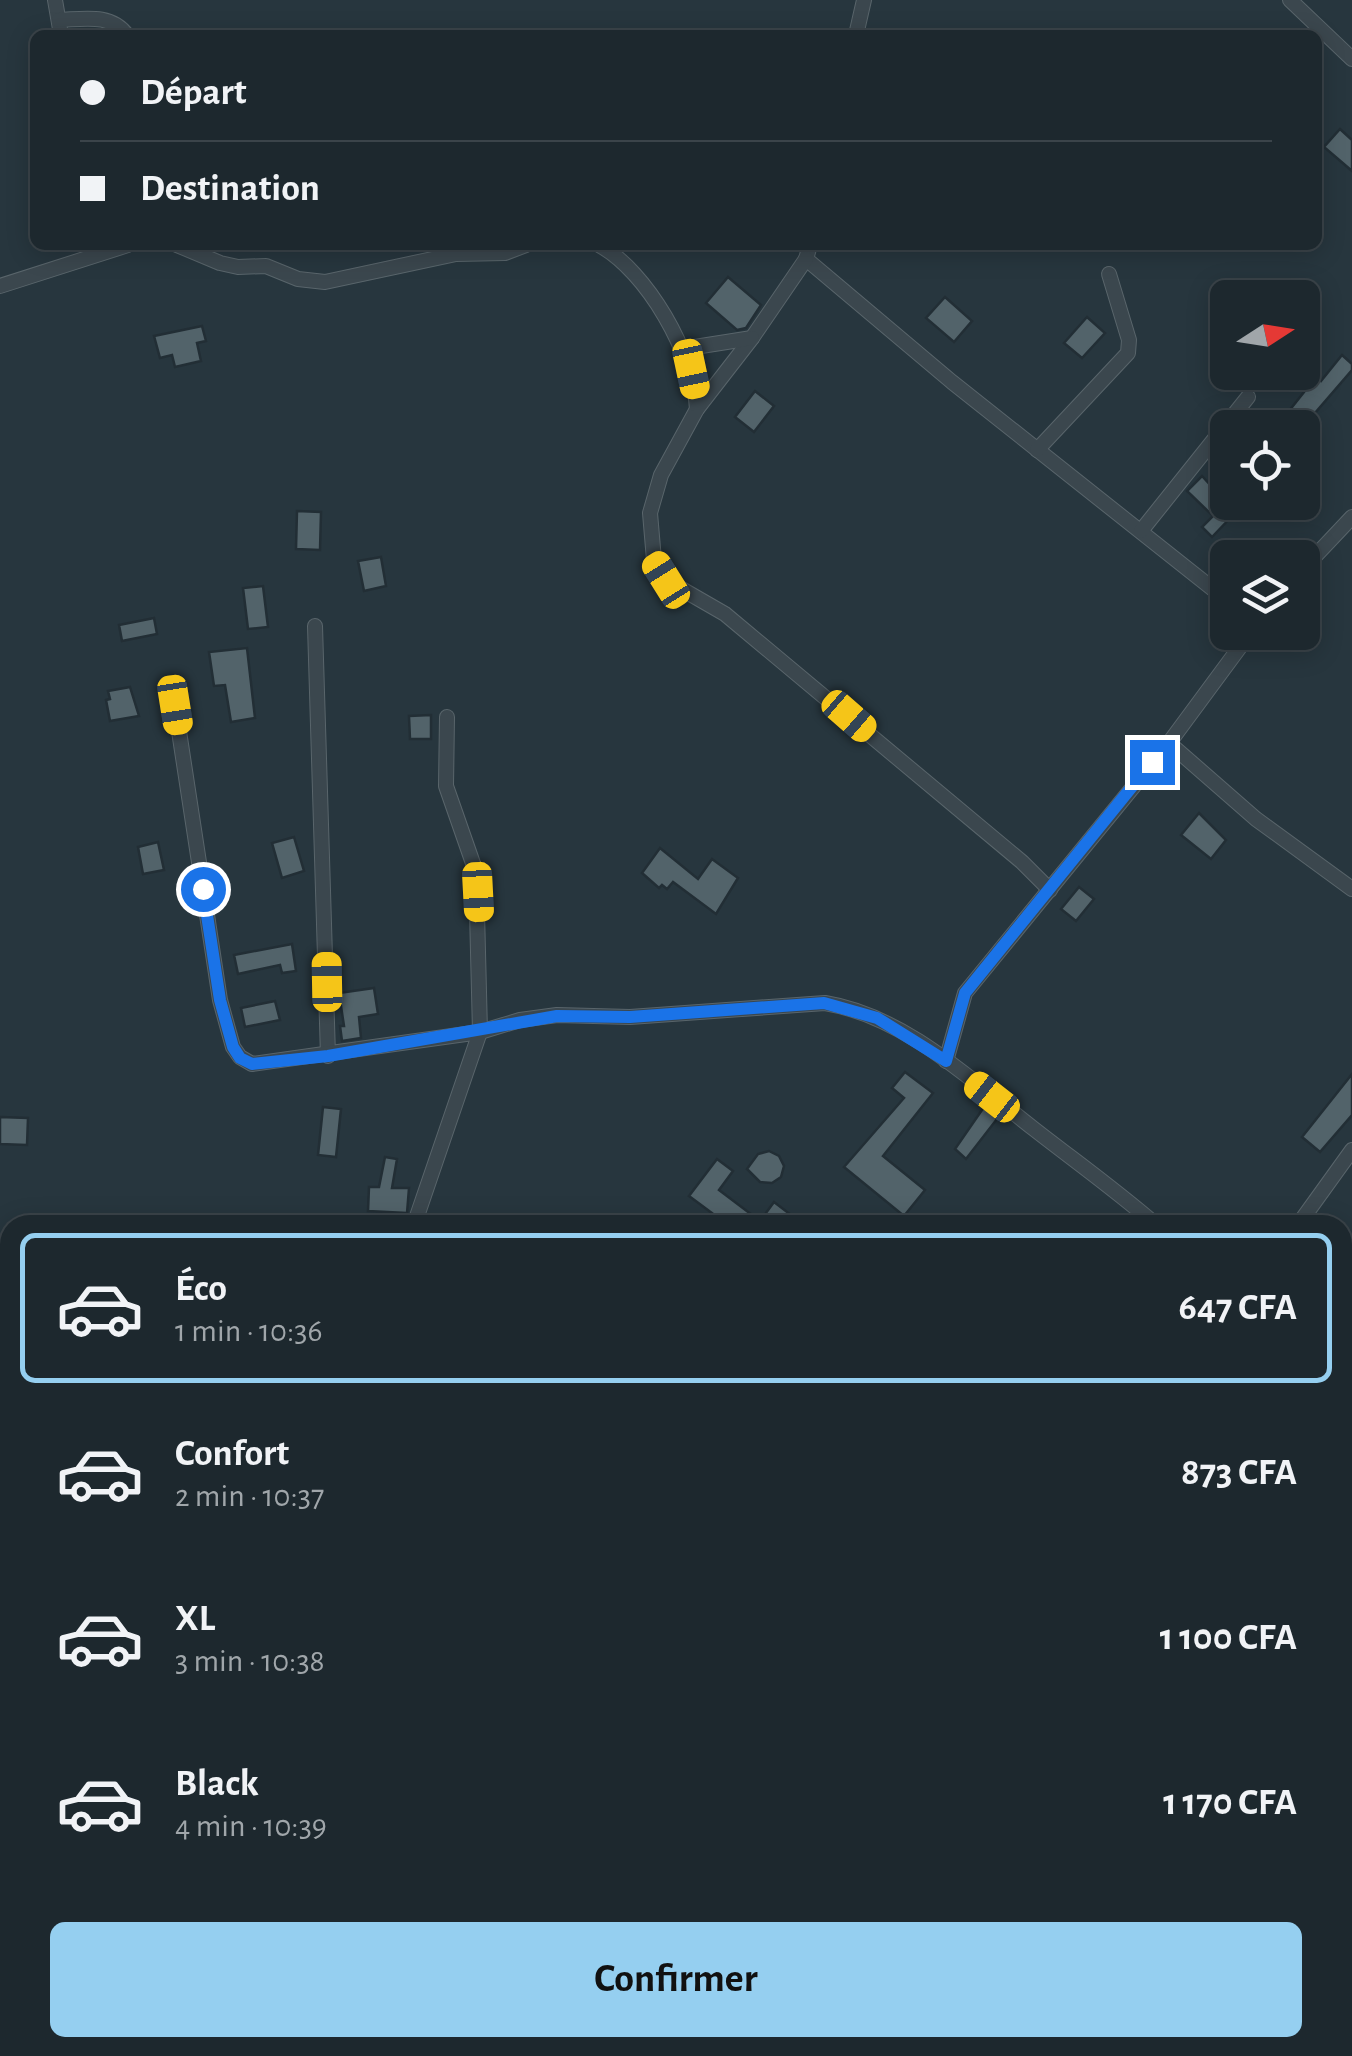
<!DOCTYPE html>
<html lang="fr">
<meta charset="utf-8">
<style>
:root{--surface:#1d282e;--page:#2a343a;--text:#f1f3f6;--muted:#a0a6aa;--line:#3b444a;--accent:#95cff0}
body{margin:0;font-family:"Alegreya Sans",sans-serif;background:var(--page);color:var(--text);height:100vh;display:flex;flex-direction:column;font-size:38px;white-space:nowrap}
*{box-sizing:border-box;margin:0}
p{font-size:32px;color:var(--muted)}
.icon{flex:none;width:55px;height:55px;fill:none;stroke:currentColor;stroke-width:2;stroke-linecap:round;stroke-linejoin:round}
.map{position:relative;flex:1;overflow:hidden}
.panel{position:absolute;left:0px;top:1215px;width:1352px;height:842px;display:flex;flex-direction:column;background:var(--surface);border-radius:30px 30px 0 0;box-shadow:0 5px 25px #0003,0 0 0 2px var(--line)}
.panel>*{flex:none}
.guide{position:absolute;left:30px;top:30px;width:1292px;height:220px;border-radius:15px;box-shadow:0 5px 25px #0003,0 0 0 2px var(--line);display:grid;align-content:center;height:220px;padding:0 50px;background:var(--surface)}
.needle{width:65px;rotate:78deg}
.buttons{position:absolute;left:1210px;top:280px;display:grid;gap:20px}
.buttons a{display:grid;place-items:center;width:110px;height:110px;border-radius:15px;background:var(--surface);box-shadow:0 5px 25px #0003,0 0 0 2px var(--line);font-size:50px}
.end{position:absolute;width:45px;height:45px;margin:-22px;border:12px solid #1a73e8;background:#fff;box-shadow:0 0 0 5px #fff}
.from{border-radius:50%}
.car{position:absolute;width:30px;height:60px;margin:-30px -15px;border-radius:12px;box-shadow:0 0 8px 2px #0007;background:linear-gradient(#f5c518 24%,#345 0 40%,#f5c518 0 76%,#345 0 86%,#f5c518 0)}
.guide b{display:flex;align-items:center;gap:35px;height:95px;font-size:38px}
.guide b+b{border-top:2px solid var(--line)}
.guide i{width:25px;height:25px;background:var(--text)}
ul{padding:18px 0 0;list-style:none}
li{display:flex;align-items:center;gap:30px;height:150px;margin:0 20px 15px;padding:0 30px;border:5px solid transparent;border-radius:15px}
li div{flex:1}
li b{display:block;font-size:38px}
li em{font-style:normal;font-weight:700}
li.active{border-color:var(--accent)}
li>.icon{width:90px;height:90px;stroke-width:1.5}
.cta{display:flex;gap:20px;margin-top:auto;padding:20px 50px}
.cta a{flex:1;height:115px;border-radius:15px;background:var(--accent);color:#111;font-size:40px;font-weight:700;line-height:115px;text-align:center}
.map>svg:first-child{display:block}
.building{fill:#52636a;stroke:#222e35;stroke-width:2.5}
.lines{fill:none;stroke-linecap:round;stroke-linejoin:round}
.street-casing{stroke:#59656b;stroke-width:16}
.street{stroke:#3b474e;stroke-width:14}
.route{stroke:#1a73e8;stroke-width:12}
</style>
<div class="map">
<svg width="1352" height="2056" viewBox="0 0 1352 2056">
<rect width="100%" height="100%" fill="#27363e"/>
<g class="building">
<polygon points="1340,129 1352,140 1352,171 1324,147"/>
<polygon points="728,277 761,305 746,328 737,330 706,303"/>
<polygon points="945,297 972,321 954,342 926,318"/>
<polygon points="1087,317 1105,333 1082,358 1064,343"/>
<polygon points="202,326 206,341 197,343 201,361 175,367 172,355 160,358 154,336"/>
<polygon points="1342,355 1352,364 1352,370 1302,428 1287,428 1281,421 1316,377 1321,381"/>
<polygon points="755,391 774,406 754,432 735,417"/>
<polygon points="1228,473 1228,507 1234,514 1212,537 1202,527 1213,516 1187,491 1202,476 1213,488"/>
<polygon points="297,511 321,512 320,550 296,549"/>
<polygon points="381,557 386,586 364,591 358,561"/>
<polygon points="263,586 268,627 248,629 243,588"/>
<polygon points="154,618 157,634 122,641 119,625"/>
<polygon points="247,648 255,718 231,722 225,685 214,686 209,652"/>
<polygon points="130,687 139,716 110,721 106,700 110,699 108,691"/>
<polygon points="431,715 431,739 410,739 409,716"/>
<polygon points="1199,813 1226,840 1211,859 1181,835"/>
<polygon points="294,837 304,871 282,878 272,843"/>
<polygon points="158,842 164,870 143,874 138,847"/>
<polygon points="660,848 698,879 712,859 738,878 716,914 673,882 667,889 662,885 659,888 642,873"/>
<polygon points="1079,887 1094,899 1076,921 1061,909"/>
<polygon points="292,944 296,971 282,973 280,965 238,974 234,955"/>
<polygon points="374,988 378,1014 359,1017 361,1038 342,1041 340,1026 344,1026 339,993"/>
<polygon points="275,1001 280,1020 245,1027 241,1008"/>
<polygon points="905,1072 933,1093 883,1156 925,1190 904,1216 844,1167 904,1098 892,1088"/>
<polygon points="1352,1074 1352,1115 1320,1152 1302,1137"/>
<polygon points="323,1107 341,1109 336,1157 318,1155"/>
<polygon points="984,1107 997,1119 966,1159 955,1149"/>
<polygon points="0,1117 28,1118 27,1145 0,1144"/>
<polygon points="769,1151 779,1156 784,1166 781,1177 772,1183 760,1182 747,1169 758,1154"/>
<polygon points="385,1157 397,1159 392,1188 409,1188 407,1213 368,1211 369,1187 379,1187"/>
<polygon points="717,1159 733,1171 719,1190 760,1221 774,1202 791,1215 783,1225 728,1225 689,1196"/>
</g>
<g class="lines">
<defs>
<g id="street">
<polyline points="55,0 61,35"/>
<polyline points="1290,0 1352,59"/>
<path d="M59,20C84,19 111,13 127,35"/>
<polyline points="856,35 864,0"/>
<polyline points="177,245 220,263 238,267 266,266 298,279 325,282 456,254 505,253 526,245"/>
<path d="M599,245C647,271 694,354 697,409"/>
<polyline points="810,245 806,259 952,382 1228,601"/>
<polyline points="806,259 752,338 697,409 661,475 650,513 654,560 666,580 725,614 1022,862 1050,890"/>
<polyline points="0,286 128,245"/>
<polyline points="682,349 752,338"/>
<polyline points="1037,450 1128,353 1129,340 1109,274"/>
<polyline points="1141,531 1248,397"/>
<polyline points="1302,570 1352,517"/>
<polyline points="315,626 328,1056"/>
<path d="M175,705L220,1000L233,1047L240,1057L252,1064L480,1032L520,1020L557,1015L630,1017L825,1003C905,1016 972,1081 1034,1129C1075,1161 1117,1191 1156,1225"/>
<polyline points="1169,743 1256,819 1352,889"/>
<polyline points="946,1061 965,993 1169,743 1251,632"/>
<polyline points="414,1225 480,1032 476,872 446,786 447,717"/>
<polyline points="1298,1225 1352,1150"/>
<polyline points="1342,1378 1352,1385"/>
<polyline points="0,1439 10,1439"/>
<polyline points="1342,1726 1352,1734"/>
</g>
</defs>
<use href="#street" class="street-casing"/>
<use href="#street" class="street"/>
</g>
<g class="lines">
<polyline class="route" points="203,889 220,1000 233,1047 240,1058 252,1064 328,1056 557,1016 630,1017 824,1003 877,1018 946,1061 965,993 1152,762"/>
</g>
</svg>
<div class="buttons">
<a><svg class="needle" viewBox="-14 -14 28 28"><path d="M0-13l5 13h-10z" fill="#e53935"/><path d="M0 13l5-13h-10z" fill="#a0a6aa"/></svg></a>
<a><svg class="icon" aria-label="locate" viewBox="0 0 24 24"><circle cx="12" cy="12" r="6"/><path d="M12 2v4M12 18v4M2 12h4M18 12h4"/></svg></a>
<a><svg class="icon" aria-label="layers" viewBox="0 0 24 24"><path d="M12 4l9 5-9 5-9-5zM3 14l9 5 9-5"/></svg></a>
</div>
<i class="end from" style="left:203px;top:889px"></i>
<i class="end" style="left:1152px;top:762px"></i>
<i class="car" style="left:691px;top:369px;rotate:168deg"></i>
<i class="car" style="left:666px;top:580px;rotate:328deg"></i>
<i class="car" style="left:175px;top:705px;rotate:171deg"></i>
<i class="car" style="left:849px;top:716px;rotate:131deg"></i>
<i class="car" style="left:478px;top:892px;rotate:177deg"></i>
<i class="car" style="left:327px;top:982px;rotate:359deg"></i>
<i class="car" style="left:992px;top:1097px;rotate:308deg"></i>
<div class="guide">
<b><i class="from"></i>Départ</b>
<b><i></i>Destination</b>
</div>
<section class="panel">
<ul>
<li class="active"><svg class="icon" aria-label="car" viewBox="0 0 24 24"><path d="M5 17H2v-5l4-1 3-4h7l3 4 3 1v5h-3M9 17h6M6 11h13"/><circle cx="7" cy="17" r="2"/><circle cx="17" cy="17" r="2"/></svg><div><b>Éco</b><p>1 min · 10:36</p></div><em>647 CFA</em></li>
<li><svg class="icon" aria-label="car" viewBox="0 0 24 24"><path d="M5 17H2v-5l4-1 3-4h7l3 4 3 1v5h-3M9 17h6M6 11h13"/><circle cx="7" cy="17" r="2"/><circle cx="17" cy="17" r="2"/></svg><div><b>Confort</b><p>2 min · 10:37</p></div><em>873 CFA</em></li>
<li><svg class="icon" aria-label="car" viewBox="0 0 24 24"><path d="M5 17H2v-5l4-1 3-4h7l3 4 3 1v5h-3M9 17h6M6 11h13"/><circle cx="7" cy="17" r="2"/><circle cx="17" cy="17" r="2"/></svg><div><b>XL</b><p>3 min · 10:38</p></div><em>1 100 CFA</em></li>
<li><svg class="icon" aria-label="car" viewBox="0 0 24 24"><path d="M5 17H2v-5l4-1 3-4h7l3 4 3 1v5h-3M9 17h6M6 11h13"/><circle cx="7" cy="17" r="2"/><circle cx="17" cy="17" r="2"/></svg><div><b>Black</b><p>4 min · 10:39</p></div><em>1 170 CFA</em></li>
</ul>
<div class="cta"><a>Confirmer</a></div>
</section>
</div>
